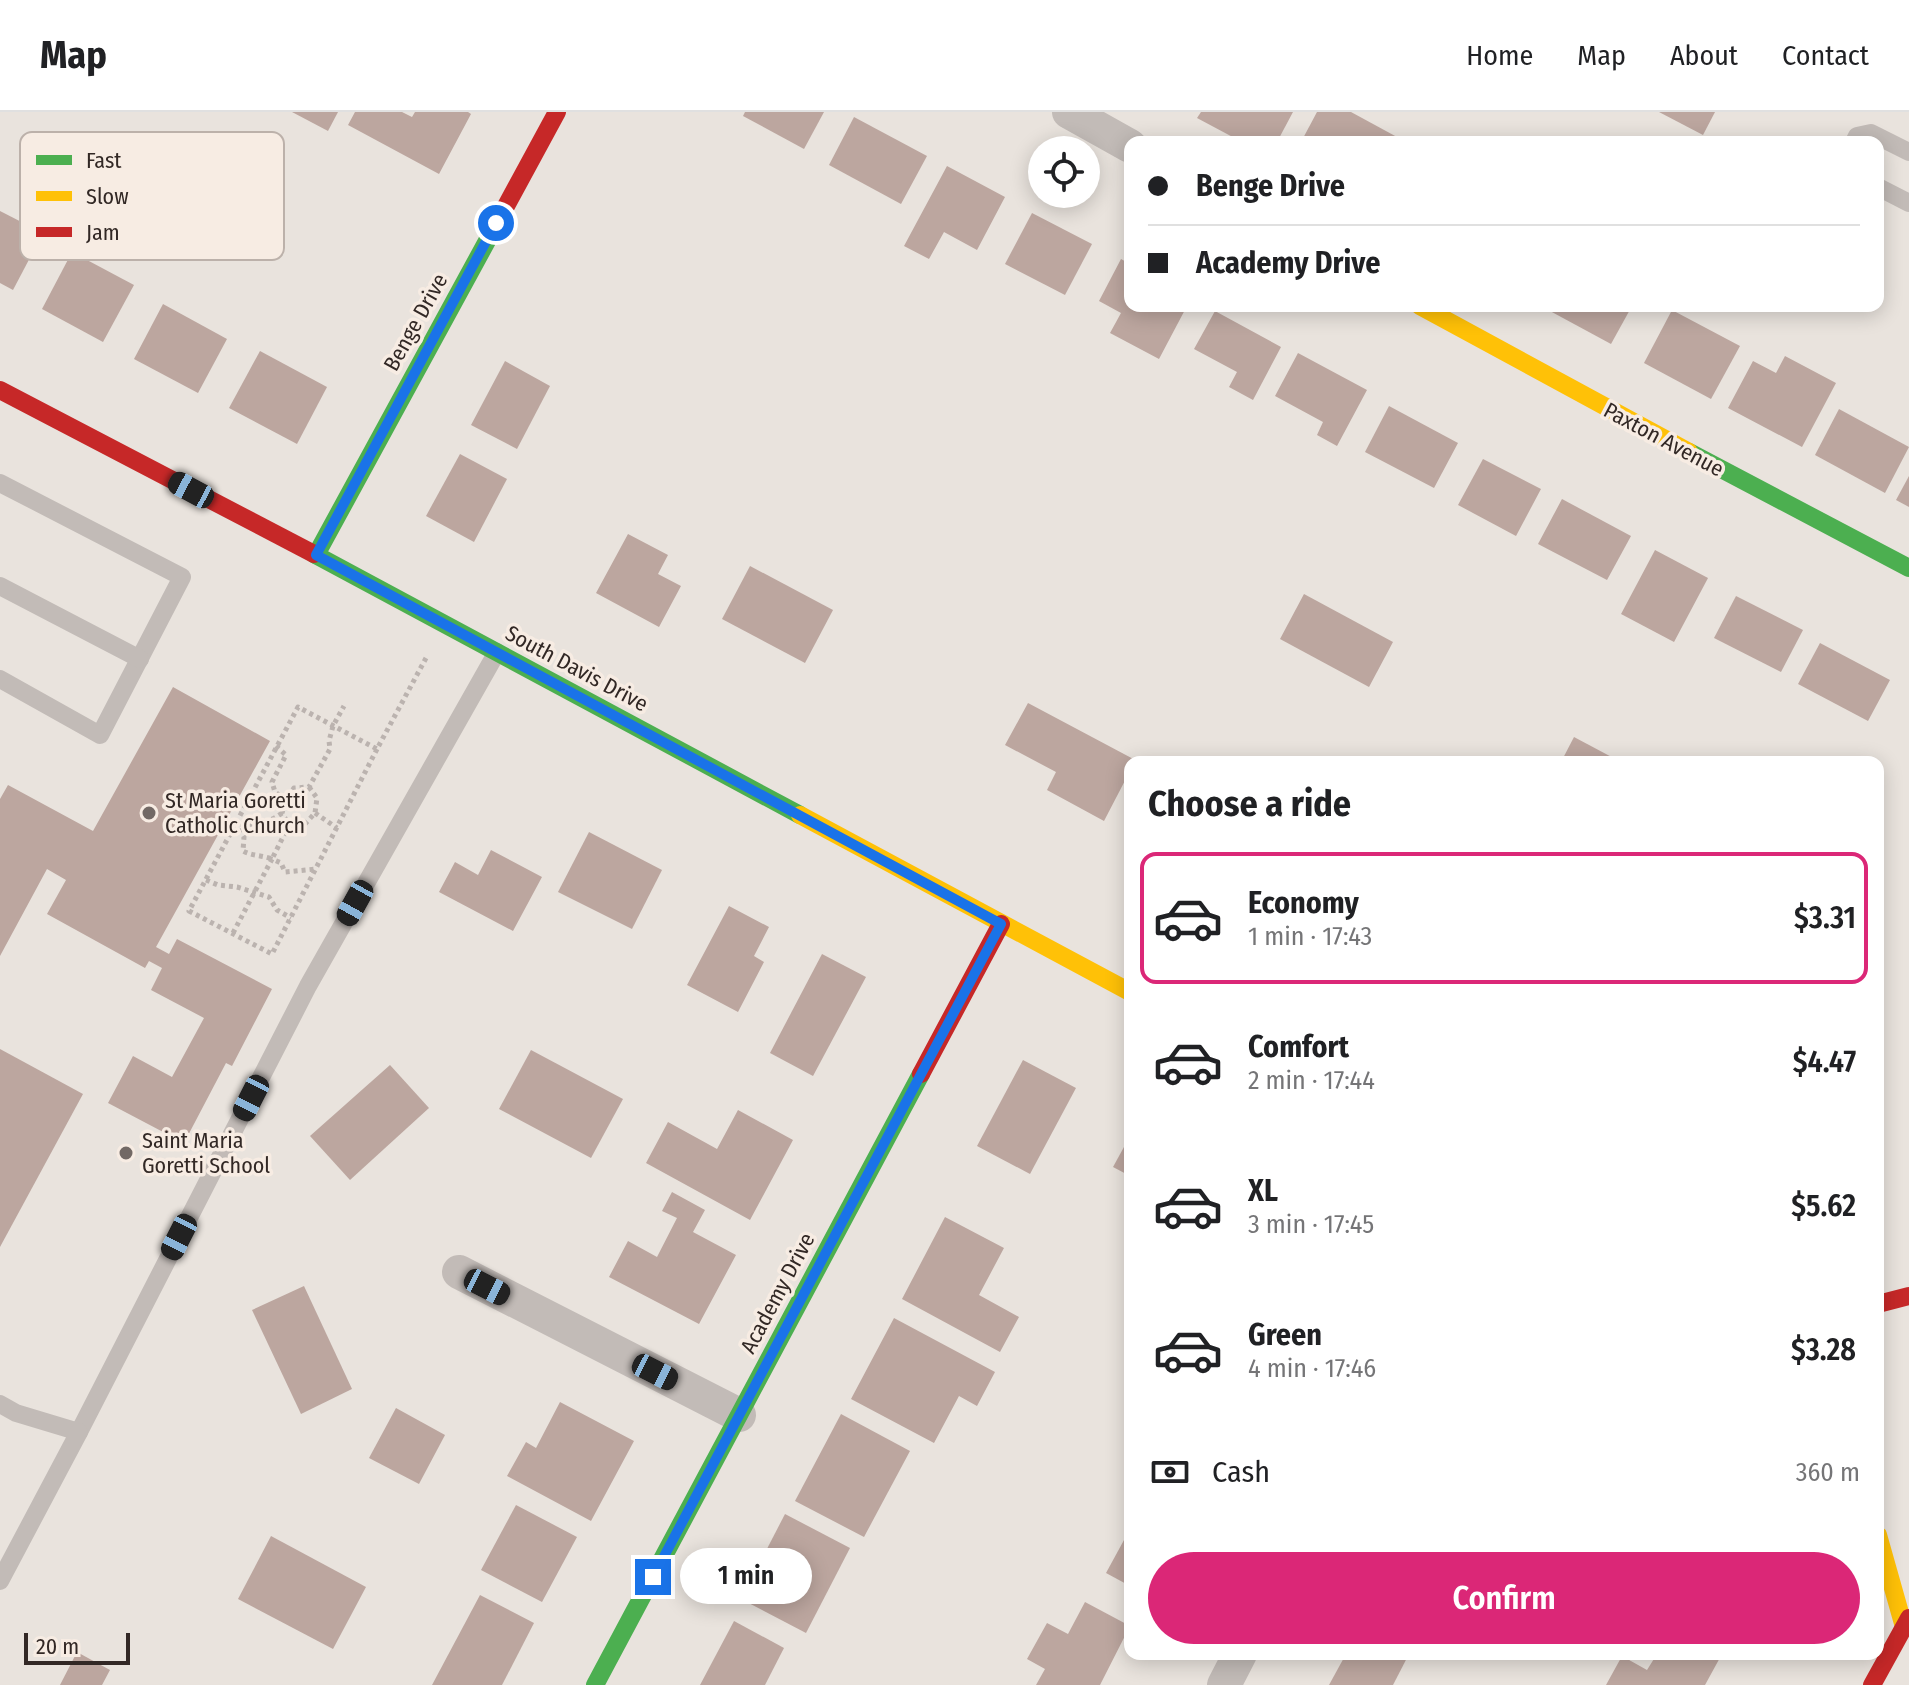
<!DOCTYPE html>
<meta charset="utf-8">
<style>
:root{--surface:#fff;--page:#f2f2f2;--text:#202124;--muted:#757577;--line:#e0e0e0;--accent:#db2777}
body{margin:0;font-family:"Fira Sans Condensed",sans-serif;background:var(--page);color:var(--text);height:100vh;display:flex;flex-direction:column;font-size:30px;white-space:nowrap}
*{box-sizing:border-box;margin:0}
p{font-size:26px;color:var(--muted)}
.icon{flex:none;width:44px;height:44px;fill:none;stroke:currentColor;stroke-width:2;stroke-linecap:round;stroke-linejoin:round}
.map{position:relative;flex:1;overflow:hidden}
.side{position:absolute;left:1124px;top:644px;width:760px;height:904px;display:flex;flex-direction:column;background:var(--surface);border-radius:16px;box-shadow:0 4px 20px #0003}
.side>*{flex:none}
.guide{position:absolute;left:1124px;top:24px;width:760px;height:176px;border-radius:16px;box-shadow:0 4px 20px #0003;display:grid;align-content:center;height:176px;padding:0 24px;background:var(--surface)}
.tools{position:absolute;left:1028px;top:24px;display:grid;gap:16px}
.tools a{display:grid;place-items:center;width:72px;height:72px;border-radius:50%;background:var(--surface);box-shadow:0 4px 20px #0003;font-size:40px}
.scale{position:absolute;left:24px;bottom:20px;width:106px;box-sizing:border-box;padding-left:8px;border:4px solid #322825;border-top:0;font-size:22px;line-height:28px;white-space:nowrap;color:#322825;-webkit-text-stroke:6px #f7ece3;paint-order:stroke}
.end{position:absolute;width:36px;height:36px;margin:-18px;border:10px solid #1a73e8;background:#fff;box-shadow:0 0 0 4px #fff}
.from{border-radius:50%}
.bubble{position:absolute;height:56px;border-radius:28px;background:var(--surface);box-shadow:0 4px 20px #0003;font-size:26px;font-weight:600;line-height:56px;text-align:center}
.car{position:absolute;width:24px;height:48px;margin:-24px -12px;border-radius:10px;box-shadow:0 0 6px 2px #0007;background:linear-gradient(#222 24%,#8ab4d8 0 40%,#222 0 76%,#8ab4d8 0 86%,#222 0)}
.guide b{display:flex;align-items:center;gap:28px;height:76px;font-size:30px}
.guide b+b{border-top:2px solid var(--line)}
.guide i{width:20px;height:20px;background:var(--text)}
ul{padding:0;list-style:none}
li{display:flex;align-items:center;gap:24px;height:132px;margin:0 16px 12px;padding:0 8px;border:4px solid transparent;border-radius:16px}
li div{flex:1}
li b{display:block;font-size:30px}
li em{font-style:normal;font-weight:600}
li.current{border-color:var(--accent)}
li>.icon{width:72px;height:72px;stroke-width:1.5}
h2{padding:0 24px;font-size:36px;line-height:96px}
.pay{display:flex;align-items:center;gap:20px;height:88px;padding:0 24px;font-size:30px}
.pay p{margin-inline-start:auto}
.action{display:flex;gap:16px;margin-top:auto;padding:16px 24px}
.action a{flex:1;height:92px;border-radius:48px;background:var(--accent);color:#fff;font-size:32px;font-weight:600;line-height:92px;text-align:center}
header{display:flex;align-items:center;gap:48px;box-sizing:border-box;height:112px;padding:0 40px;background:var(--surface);border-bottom:2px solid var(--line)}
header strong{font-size:38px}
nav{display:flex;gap:44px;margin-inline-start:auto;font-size:28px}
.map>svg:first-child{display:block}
.building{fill:#bca69f}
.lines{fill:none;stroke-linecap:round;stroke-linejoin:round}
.path{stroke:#bbb3af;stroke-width:5;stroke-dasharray:4 4;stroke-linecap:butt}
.lane{stroke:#c2bbb7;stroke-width:18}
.street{stroke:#c2bbb7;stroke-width:34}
.fast{stroke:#4caf50;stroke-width:18}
.slow{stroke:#ffc107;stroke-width:18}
.jam{stroke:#c62828;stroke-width:18}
.route{stroke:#1a73e8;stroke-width:10}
.poi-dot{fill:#726965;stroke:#f7ece3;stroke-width:3}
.labels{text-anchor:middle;stroke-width:7;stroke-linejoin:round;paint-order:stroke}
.street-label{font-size:22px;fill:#322825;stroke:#f7ece3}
.poi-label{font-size:22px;fill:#322825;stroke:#f7ece3;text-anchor:start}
.key{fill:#f7ece3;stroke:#bcb1aa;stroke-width:2}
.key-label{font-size:22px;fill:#322825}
</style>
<header>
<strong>Map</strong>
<nav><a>Home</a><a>Map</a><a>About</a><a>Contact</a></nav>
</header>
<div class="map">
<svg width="1909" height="1573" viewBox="0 0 1909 1573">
<rect width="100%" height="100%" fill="#e9e3dd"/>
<g class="building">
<polygon points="292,0 338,0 328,19"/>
<polygon points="355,0 402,0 412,5 415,0 468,0 471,2 439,62 348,13"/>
<polygon points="745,0 824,0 804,37 743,4"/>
<polygon points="1201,0 1293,0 1277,30 1242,30 1197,6"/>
<polygon points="1317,0 1351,0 1397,25 1394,30 1301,30"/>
<polygon points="1659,0 1715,0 1703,23"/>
<polygon points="854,5 927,44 901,92 829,53"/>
<polygon points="947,54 1005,85 977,138 944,120 929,147 904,134"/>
<polygon points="0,99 43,121 13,178 0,171"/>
<polygon points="1032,101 1092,132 1065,183 1005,152"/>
<polygon points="72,140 134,173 103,230 42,197"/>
<polygon points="1121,147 1130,152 1130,194 1187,194 1159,247 1110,221 1121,201 1099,189"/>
<polygon points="163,192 227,227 198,281 134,247"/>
<polygon points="1553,194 1632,194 1611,232 1550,199"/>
<polygon points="1672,198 1740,234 1711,287 1644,251"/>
<polygon points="1215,199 1281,235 1253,288 1229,275 1237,260 1194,237"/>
<polygon points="260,239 327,275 297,332 229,296"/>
<polygon points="1298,241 1367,278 1337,334 1317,323 1323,310 1275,284"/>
<polygon points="1785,244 1836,271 1802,335 1728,296 1753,249 1776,261"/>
<polygon points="505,249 550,274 517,337 471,313"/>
<polygon points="1389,294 1458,331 1434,376 1365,340"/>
<polygon points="1839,297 1909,335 1885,381 1815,343"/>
<polygon points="460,342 507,367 474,430 426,404"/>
<polygon points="1483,347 1541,377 1516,424 1458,393"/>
<polygon points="1909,364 1909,395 1896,388"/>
<polygon points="1562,387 1631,424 1607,468 1538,432"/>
<polygon points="628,422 668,443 658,462 681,474 659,515 596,481"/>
<polygon points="1655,438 1708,466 1674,530 1621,502"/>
<polygon points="750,454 833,498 805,551 722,507"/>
<polygon points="1304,482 1393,530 1369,575 1280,527"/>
<polygon points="1736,484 1803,518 1781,560 1714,526"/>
<polygon points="1820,531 1890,568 1868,609 1798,572"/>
<polygon points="173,575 270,629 156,835 169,842 177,827 272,877 232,954 226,951 184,1031 108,991 133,944 172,965 204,906 151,878 162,856 149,849 145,856 47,802 66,768 47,757 0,844 0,687 8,673 93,719"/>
<polygon points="1028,591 1139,650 1130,650 1130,659 1104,709 1047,678 1056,660 1005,633"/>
<polygon points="1574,625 1621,650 1561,650"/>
<polygon points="589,720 662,758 632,817 558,780"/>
<polygon points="491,738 542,765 513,819 439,780 455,750 478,763"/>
<polygon points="729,794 769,815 754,844 764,850 738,900 687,873"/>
<polygon points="822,842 866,865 813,964 770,941"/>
<polygon points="0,937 83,982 0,1135"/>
<polygon points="531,938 623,987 591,1046 499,997"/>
<polygon points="1023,948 1076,976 1030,1062 977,1034"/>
<polygon points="390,953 429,996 350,1068 310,1024"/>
<polygon points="738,998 793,1028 750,1108 646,1051 668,1010 717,1037"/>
<polygon points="1130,1024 1130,1064 1113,1055"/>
<polygon points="672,1080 705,1098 693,1120 736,1143 699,1212 609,1165 628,1129 657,1145 677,1106 662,1099"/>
<polygon points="945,1105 1004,1136 979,1183 1019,1205 1000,1240 902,1187"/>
<polygon points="304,1174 352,1277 301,1302 252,1198"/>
<polygon points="894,1206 995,1260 977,1294 959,1284 934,1331 851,1287"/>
<polygon points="560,1290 634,1329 591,1409 507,1364 526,1330 536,1336"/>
<polygon points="396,1296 445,1323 419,1372 369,1346"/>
<polygon points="841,1302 910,1339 864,1425 795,1389"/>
<polygon points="516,1393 577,1425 542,1490 481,1458"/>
<polygon points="785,1402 850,1436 806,1521 741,1487"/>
<polygon points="1130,1417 1130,1474 1106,1461"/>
<polygon points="271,1424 366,1475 333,1537 238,1487"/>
<polygon points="480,1483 534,1511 502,1573 432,1573"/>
<polygon points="1085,1490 1130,1514 1100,1573 1036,1573 1045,1557 1027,1547 1047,1511 1068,1522"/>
<polygon points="734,1509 784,1536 765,1573 700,1573"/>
<polygon points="77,1540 110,1558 102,1573 60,1573"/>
<polygon points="1346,1542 1409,1542 1393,1573 1329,1573"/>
<polygon points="1657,1542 1722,1542 1705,1573 1606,1573 1622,1544 1647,1558"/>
</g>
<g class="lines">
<g class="path">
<polyline points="276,634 286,643 272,670 275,680 286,688 294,676 309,675 330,637 329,629 333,614 344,594"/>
<polyline points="377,637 272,842 189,799 298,595 377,637 426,546"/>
<path d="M282,701C268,712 253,713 235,712L244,725L243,739C252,744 262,743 272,747L289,713L282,701L286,688"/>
<polyline points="315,701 337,716"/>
<polyline points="289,713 304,713 315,701 317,686 309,675"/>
<polyline points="206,768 218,773 237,775 269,785 277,798 291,806"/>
<polyline points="233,821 272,747 281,751 285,760 316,757"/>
</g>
<g class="lane">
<polyline points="1854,30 1857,24 1871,21 1909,40"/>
<polyline points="1878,75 1909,91"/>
<polyline points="0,371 182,465 100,623 0,567"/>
<polyline points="0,474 140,547"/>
<polyline points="0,1292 16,1301 79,1320 308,874 497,540"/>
<polyline points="0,1469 79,1320"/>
</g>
<g class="street">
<polyline points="1069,0 1130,34"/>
<polyline points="459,1160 739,1303"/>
<polyline points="1224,1573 1240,1542"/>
</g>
<g class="fast">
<polyline points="1689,340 1909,456"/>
<polyline points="314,442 800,703"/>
<polyline points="316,443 499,107"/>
<polyline points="595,1573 921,962"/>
</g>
<g class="slow">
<polyline points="1420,194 1689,340"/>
<polyline points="800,703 1130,880"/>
<polyline points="1878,1423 1904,1515"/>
</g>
<g class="jam">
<polyline points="499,107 557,0"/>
<polyline points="0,278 314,442"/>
<polyline points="921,962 1001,812"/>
<polyline points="1878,1192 1909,1184"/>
<polyline points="1872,1573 1909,1506"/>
</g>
</g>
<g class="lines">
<polyline class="route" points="496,111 316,443 1001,812 653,1465"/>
</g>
<g class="poi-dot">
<circle cx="149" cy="701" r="8"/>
<circle cx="126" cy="1041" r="8"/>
</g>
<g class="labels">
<g class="street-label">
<text transform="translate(415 210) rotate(-61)" y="8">Benge Drive</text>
<text transform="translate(1664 327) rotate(28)" y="8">Paxton Avenue</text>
<text transform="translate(577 556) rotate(28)" y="8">South Davis Drive</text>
<text transform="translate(777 1181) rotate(-62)" y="8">Academy Drive</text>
</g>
<g class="poi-label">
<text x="165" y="696">St Maria Goretti<tspan x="165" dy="25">Catholic Church</tspan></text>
<text x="142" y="1036">Saint Maria<tspan x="142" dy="25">Goretti School</tspan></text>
</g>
</g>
<rect x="20" y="20" width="264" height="128" rx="12" class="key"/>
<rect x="36" y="43" width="36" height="10" fill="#4caf50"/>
<rect x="36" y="79" width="36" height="10" fill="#ffc107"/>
<rect x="36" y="115" width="36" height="10" fill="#c62828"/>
<g class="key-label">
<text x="86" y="56">Fast</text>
<text x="86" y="92">Slow</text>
<text x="86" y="128">Jam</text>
</g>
</svg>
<div class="tools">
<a><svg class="icon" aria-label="locate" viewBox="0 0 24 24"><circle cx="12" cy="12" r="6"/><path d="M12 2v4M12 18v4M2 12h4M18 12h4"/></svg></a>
</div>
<div class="scale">20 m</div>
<i class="end from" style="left:496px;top:111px"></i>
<i class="end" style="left:653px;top:1465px"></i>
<div class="bubble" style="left:680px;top:1436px;width:132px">1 min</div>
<i class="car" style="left:191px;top:378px;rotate:298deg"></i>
<i class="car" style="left:355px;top:791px;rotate:209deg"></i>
<i class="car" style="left:251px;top:986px;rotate:207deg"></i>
<i class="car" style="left:179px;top:1125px;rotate:207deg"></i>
<i class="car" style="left:487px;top:1175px;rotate:117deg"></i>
<i class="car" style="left:655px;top:1260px;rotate:117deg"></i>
<div class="guide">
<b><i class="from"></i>Benge Drive</b>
<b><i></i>Academy Drive</b>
</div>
<section class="side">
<h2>Choose a ride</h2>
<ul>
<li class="current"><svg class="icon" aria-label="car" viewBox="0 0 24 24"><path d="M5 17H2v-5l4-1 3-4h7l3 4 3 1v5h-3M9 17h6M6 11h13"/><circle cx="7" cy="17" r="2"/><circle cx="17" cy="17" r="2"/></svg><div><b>Economy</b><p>1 min · 17:43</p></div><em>$3.31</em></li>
<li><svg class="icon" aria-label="car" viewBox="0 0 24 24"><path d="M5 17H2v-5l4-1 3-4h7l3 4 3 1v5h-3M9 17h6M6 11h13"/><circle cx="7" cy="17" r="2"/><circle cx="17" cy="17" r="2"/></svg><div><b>Comfort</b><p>2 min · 17:44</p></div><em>$4.47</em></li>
<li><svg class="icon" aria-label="car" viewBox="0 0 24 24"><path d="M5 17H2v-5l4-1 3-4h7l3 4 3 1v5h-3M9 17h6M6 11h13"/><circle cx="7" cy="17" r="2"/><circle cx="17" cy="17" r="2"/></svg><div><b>XL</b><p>3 min · 17:45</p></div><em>$5.62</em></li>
<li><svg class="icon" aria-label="car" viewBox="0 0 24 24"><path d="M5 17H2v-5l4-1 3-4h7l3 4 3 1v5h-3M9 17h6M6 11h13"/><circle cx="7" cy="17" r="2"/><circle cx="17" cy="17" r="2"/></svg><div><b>Green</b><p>4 min · 17:46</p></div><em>$3.28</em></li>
</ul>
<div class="pay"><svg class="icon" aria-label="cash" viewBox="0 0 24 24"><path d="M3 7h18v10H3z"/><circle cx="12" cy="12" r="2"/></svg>Cash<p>360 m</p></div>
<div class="action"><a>Confirm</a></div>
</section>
</div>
